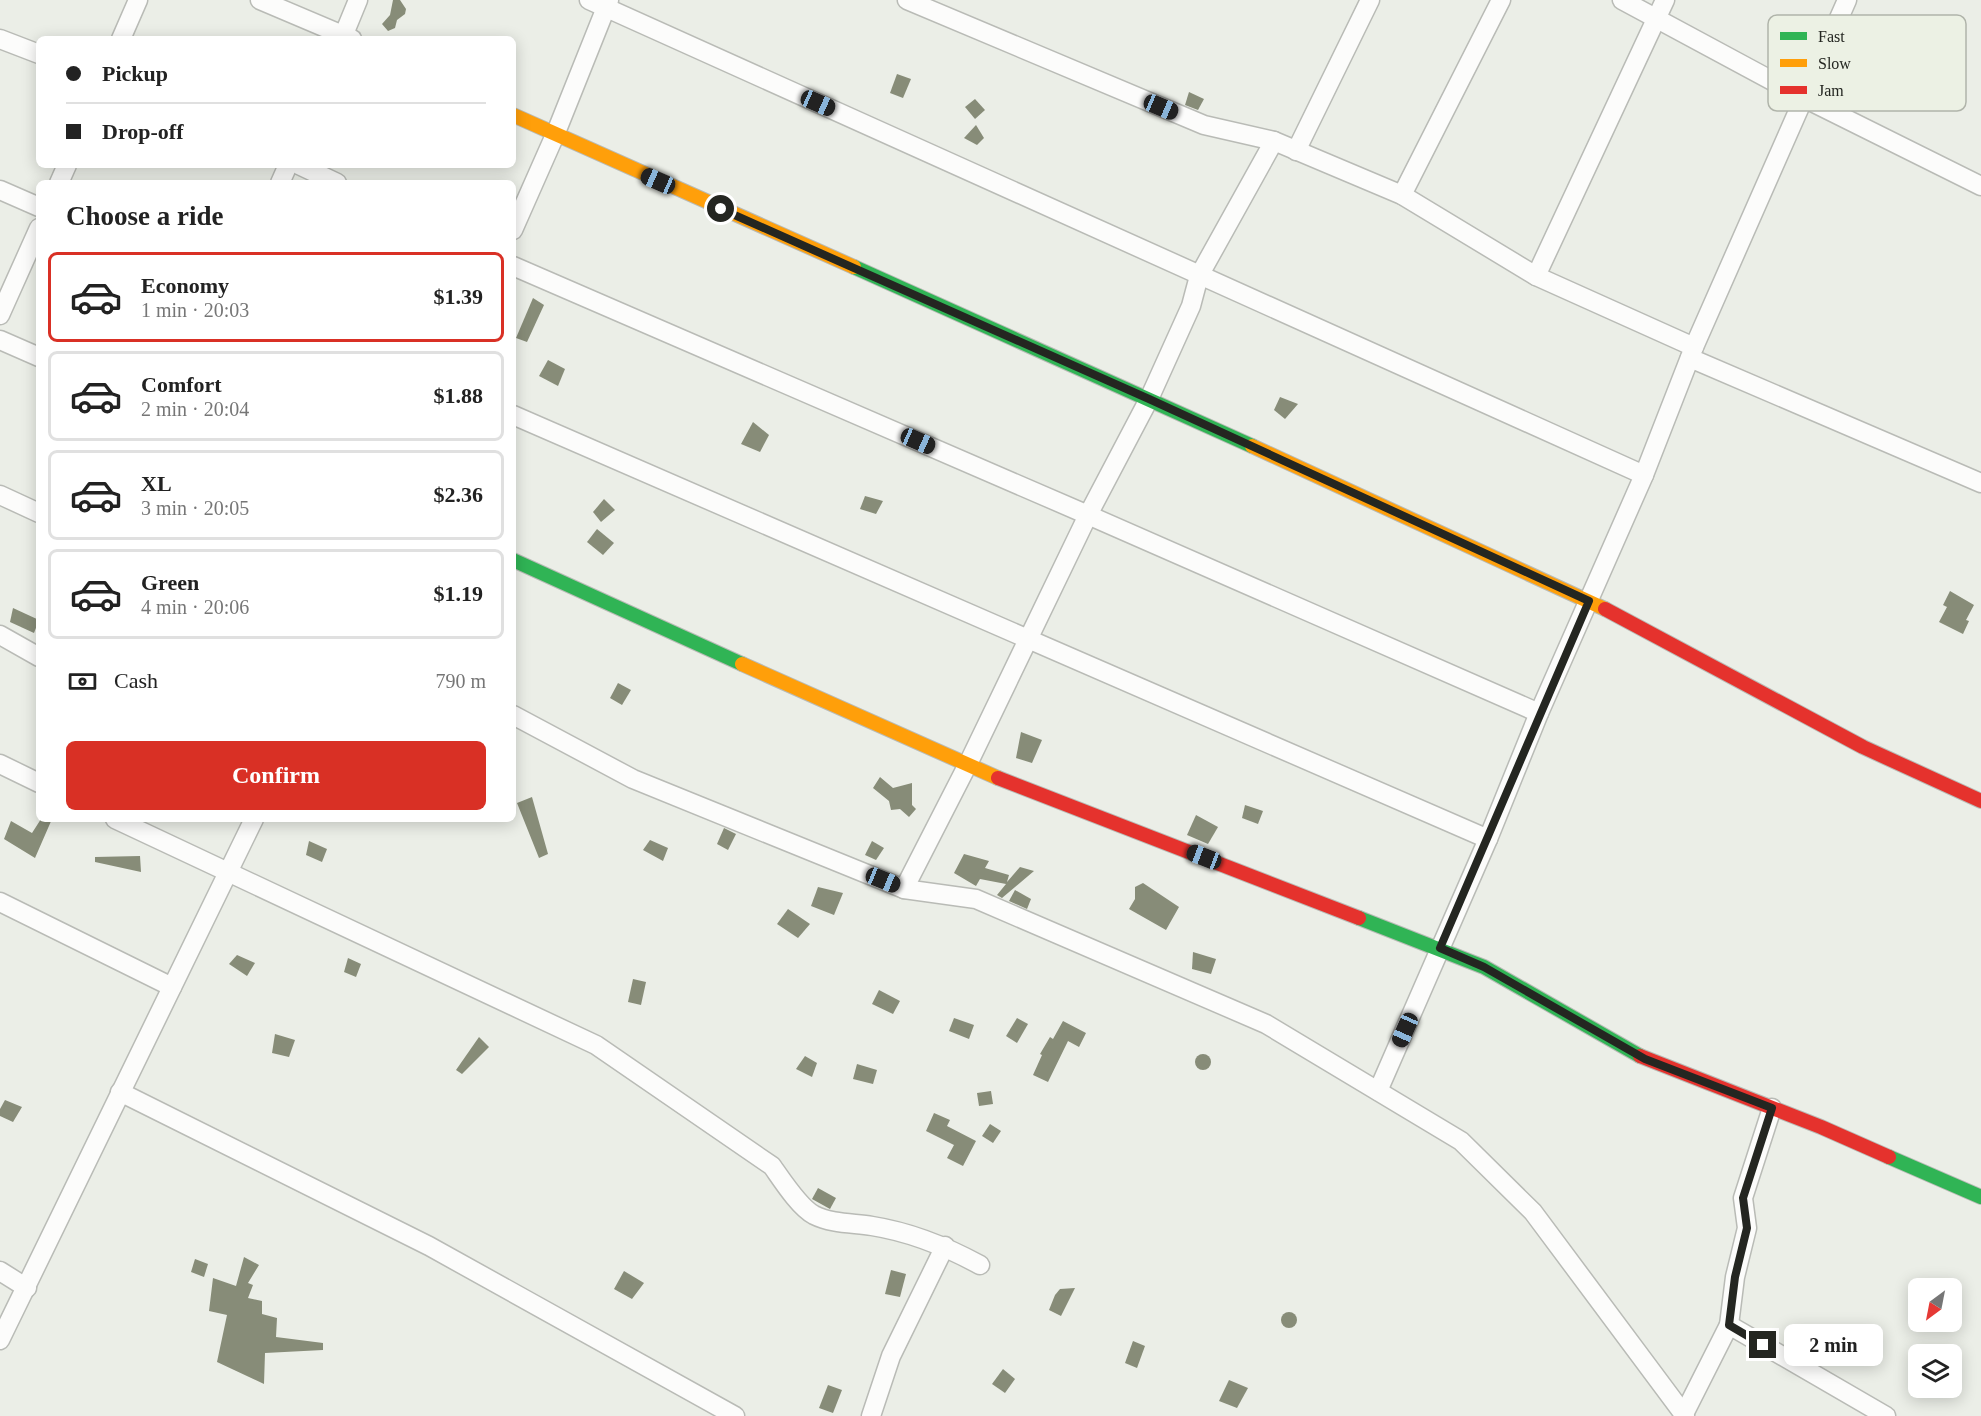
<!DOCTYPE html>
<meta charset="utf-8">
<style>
:root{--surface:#fff;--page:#f6f6f6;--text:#222;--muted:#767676;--line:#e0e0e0;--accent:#d93025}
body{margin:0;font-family:"Times New Roman",serif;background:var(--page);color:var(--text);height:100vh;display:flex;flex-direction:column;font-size:22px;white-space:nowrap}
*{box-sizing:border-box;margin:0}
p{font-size:20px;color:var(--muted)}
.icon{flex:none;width:33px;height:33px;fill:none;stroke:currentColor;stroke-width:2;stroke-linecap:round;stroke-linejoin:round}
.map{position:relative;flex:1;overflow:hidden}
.panel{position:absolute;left:36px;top:180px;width:480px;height:642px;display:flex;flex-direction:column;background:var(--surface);border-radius:9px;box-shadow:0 3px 15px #0003}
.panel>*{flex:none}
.guide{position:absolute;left:36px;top:36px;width:480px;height:132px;border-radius:9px;box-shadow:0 3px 15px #0003;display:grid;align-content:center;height:132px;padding:0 30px;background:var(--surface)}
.needle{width:39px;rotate:212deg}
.buttons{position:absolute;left:1908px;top:1278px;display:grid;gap:12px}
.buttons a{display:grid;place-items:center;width:54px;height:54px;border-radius:9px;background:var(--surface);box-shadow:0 3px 15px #0003;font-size:30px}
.end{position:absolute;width:27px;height:27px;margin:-14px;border:8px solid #242621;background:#fff;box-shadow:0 0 0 3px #fff}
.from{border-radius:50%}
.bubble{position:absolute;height:42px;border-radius:9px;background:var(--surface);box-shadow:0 3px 15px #0003;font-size:20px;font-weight:700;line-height:42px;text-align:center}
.car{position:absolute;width:18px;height:36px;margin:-18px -9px;border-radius:8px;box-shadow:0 0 4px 2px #0007;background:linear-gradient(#222 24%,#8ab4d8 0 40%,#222 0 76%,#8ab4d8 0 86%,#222 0)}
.guide b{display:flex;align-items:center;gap:21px;height:57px;font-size:22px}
.guide b+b{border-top:2px solid var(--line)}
.guide i{width:15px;height:15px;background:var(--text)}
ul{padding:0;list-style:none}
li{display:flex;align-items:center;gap:18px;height:90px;margin:0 12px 9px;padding:0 18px;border:3px solid var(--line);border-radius:9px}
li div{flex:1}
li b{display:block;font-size:22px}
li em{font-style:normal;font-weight:700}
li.on{border-color:var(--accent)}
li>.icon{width:54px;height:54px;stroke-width:1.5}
h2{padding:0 30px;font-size:27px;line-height:72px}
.pay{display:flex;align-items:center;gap:15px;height:66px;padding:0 30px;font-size:22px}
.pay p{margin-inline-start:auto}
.primary-button{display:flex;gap:12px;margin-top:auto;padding:12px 30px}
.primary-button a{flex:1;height:69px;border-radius:9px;background:var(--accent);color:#fff;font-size:24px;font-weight:700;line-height:69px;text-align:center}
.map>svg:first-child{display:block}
.building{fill:#878c78}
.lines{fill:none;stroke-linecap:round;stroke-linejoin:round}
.street-casing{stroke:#b9bbb6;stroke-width:21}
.fast-casing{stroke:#b9bbb6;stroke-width:16}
.slow-casing{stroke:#b9bbb6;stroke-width:16}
.jam-casing{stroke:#b9bbb6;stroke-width:16}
.street{stroke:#fcfcfb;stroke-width:18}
.fast{stroke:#30b455;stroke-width:14}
.slow{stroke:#ff9f0a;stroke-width:14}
.jam{stroke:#e5322d;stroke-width:14}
.route{stroke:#242621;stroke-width:8}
.key{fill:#ecf1e4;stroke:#b0b4aa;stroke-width:1.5}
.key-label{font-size:16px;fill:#242621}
</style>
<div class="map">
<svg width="1981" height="1416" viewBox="0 0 1981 1416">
<rect width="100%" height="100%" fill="#ebeee7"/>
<g class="building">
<polygon points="393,0 400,0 406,9 405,14 397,20 395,28 388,31 382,24 390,15"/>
<polygon points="897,74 911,79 903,98 890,93"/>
<polygon points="1189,92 1204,99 1198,110 1185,105"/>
<polygon points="975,99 985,110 975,119 965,107"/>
<polygon points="976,125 984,138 977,145 964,138"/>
<polygon points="533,298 544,305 527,342 516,338"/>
<polygon points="548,360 565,369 558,386 539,376"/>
<polygon points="1280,397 1298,404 1285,419 1274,410"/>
<polygon points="753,422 769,435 760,452 741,444"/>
<polygon points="865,496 883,501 876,514 860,509"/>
<polygon points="604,499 615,510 601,522 593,512"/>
<polygon points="597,529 614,543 603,555 587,542"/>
<polygon points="1950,591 1974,605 1966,620 1969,621 1963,634 1939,622 1947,607 1943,605"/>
<polygon points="13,608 39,620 34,633 10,622"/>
<polygon points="618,683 631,690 622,705 610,698"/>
<polygon points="1021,732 1042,740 1032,763 1016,758"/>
<polygon points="880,777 893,788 912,783 912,805 916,809 909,817 900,809 891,810 889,801 873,788"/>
<polygon points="532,797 548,854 539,858 517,803"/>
<polygon points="1245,805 1263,811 1258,824 1242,818"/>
<polygon points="1196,815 1218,827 1208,844 1187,835"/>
<polygon points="41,819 52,819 35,858 4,839 11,821 32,833"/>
<polygon points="724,828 736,834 728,850 717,844"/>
<polygon points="650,840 668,848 663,861 643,850"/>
<polygon points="309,841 327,849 322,862 306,855"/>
<polygon points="872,841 884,848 876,860 865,855"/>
<polygon points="964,854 989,861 985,868 1009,875 1007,882 1020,867 1034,871 1002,898 997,895 1006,884 980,879 976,886 954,873"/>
<polygon points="140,856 141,872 95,862 95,857"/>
<polygon points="1143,883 1179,907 1166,930 1129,909 1135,899 1135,887"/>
<polygon points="818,887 843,893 834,915 811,906"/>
<polygon points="1015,890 1031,899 1027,909 1009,901"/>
<polygon points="788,909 810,924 798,938 777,924"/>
<polygon points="1193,952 1216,959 1211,974 1192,969"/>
<polygon points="237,955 255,963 247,976 229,964"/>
<polygon points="348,958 361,964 356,977 344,972"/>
<polygon points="633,979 646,982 641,1005 628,1002"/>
<polygon points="879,990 900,1001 893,1014 872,1004"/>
<polygon points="954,1018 974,1025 969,1039 949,1031"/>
<polygon points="1017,1018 1028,1024 1017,1043 1006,1036"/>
<polygon points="1063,1021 1086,1033 1079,1047 1068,1041 1048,1082 1033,1075 1042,1055 1040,1054 1050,1037 1053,1039"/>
<polygon points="275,1034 295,1040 289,1057 272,1053"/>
<polygon points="479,1037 489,1047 462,1074 456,1070"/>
<circle cx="1203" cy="1062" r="8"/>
<polygon points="805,1056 817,1063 812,1077 796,1069"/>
<polygon points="857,1064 877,1070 873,1084 853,1079"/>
<polygon points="991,1091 993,1104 979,1106 977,1093"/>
<polygon points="5,1100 22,1107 13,1122 0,1116 0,1109"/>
<polygon points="934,1113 950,1120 947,1126 976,1141 963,1166 947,1158 954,1145 926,1131"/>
<polygon points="990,1124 1001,1131 993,1143 982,1136"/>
<polygon points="818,1188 836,1198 830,1209 812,1199"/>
<polygon points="244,1257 259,1265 248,1283 253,1285 248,1298 262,1301 262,1314 277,1318 276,1337 323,1343 323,1350 265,1353 264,1384 217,1362 227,1315 209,1311 213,1278 236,1286"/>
<polygon points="195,1259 208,1264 204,1277 191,1272"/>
<polygon points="891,1270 906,1274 900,1297 885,1294"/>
<polygon points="624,1271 644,1283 632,1299 614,1289"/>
<polygon points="1075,1288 1061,1316 1049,1310 1055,1295 1060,1289"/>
<circle cx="1289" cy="1320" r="8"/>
<polygon points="1133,1341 1145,1346 1137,1368 1125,1363"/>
<polygon points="1003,1369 1015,1379 1005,1393 992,1384"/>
<polygon points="1229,1380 1248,1388 1237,1408 1219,1401"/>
<polygon points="828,1385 842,1390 833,1413 819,1408"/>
</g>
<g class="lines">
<defs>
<g id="street">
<polyline points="260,0 352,39"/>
<polyline points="589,0 1644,475"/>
<polyline points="907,0 1204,125 1274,141 1402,195 1536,276 1694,347"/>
<polyline points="1622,0 1804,98 1981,186"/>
<polyline points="0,39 39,54"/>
<polyline points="121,39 138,0"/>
<polyline points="342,39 358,0"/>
<polyline points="1296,151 1370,0"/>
<polyline points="299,165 337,183"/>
<polyline points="59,183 67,165"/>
<polyline points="280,183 288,165"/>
<polyline points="0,190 39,207"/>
<polyline points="1402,195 1501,0"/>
<polyline points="513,230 555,135 609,0"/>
<polyline points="513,266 1088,515 1539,713"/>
<polyline points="1536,276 1665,0"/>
<polyline points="0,315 39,228"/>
<polyline points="0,340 39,357"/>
<polyline points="1690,358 1981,483"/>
<polyline points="513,415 1488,839"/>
<polyline points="0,495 39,513"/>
<polyline points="0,635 39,657"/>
<polyline points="513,715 633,779 904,889 976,899 1266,1024 1461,1141 1533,1212 1685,1416"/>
<polyline points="0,764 39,783"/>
<path d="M115,819L596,1045L772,1166C782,1180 799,1207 814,1215C832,1224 853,1223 872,1226C910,1232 947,1247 980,1265"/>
<polyline points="904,889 967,766 1088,515 1149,399 1191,306 1199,276 1274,141"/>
<polyline points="0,902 172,987"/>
<polyline points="1378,1091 1488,839 1539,713 1644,475 1694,347 1847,0"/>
<polyline points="120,1092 429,1246 735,1416"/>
<polyline points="0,1271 27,1288"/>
<polyline points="1729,1325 1735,1277 1747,1228 1743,1198 1772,1108"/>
<polyline points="0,1340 254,819"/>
<polyline points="1684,1414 1729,1325 1886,1416"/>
<polyline points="871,1416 891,1356 945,1246"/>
</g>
<g id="fast">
<polyline points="854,267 1252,446"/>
<polyline points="513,560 742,664"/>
<polyline points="1359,918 1484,967 1640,1056"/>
<polyline points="1889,1157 1981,1197"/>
</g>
<g id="slow">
<polyline points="513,115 854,267"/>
<polyline points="1252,446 1605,609"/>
<polyline points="742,664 998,778"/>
</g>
<g id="jam">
<polyline points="1605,609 1863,747 1981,801"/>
<polyline points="998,778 1359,918"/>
<polyline points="1640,1056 1821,1127 1889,1157"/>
</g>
</defs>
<use href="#street" class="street-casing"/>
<use href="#fast" class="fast-casing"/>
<use href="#slow" class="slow-casing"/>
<use href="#jam" class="jam-casing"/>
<use href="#street" class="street"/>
<use href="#fast" class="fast"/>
<use href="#slow" class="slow"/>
<use href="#jam" class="jam"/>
</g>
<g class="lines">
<polyline class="route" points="721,209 1149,399 1589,601 1440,948 1484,967 1645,1059 1772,1108 1743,1198 1747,1228 1735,1277 1729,1325 1763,1345"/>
</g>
<rect x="1768" y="15" width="198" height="96" rx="9" class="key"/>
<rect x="1780" y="32" width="27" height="8" fill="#30b455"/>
<rect x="1780" y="59" width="27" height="8" fill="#ff9f0a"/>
<rect x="1780" y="86" width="27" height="8" fill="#e5322d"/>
<g class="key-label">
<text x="1818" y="42">Fast</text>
<text x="1818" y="69">Slow</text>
<text x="1818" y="96">Jam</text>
</g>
</svg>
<div class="buttons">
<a><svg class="needle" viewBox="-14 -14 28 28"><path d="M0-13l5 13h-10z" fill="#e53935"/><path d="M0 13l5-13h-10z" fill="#767676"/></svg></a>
<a><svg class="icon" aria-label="layers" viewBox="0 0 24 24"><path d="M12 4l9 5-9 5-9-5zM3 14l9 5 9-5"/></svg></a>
</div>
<i class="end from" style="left:721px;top:209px"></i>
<i class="end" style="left:1763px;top:1345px"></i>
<div class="bubble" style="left:1784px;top:1324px;width:99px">2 min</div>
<i class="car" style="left:818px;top:103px;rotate:114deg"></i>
<i class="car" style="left:1161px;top:107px;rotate:113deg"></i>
<i class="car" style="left:658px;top:181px;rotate:294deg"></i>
<i class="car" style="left:918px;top:441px;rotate:114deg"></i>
<i class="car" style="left:1204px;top:857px;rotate:291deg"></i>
<i class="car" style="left:883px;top:880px;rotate:112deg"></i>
<i class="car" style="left:1405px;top:1030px;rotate:204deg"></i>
<div class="guide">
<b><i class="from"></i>Pickup</b>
<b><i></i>Drop-off</b>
</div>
<section class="panel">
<h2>Choose a ride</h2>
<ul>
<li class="on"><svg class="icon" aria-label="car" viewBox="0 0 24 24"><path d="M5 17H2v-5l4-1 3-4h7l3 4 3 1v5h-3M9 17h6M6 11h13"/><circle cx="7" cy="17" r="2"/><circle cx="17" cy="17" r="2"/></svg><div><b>Economy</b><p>1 min · 20:03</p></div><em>$1.39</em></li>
<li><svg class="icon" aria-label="car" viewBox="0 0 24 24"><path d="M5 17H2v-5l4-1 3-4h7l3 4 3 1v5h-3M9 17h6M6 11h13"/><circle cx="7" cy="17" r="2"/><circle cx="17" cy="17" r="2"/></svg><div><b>Comfort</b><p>2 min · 20:04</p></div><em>$1.88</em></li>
<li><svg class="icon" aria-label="car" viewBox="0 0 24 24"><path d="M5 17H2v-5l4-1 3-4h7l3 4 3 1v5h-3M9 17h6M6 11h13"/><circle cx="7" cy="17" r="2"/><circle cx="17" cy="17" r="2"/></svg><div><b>XL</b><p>3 min · 20:05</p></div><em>$2.36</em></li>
<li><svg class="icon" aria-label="car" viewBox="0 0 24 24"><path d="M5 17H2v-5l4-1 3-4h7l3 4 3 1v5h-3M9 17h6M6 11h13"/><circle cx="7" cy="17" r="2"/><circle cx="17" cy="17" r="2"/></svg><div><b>Green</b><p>4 min · 20:06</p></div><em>$1.19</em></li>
</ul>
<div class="pay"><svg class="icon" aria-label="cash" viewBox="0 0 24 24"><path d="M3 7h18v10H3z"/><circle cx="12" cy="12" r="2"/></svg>Cash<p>790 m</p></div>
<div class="primary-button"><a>Confirm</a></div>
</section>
</div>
